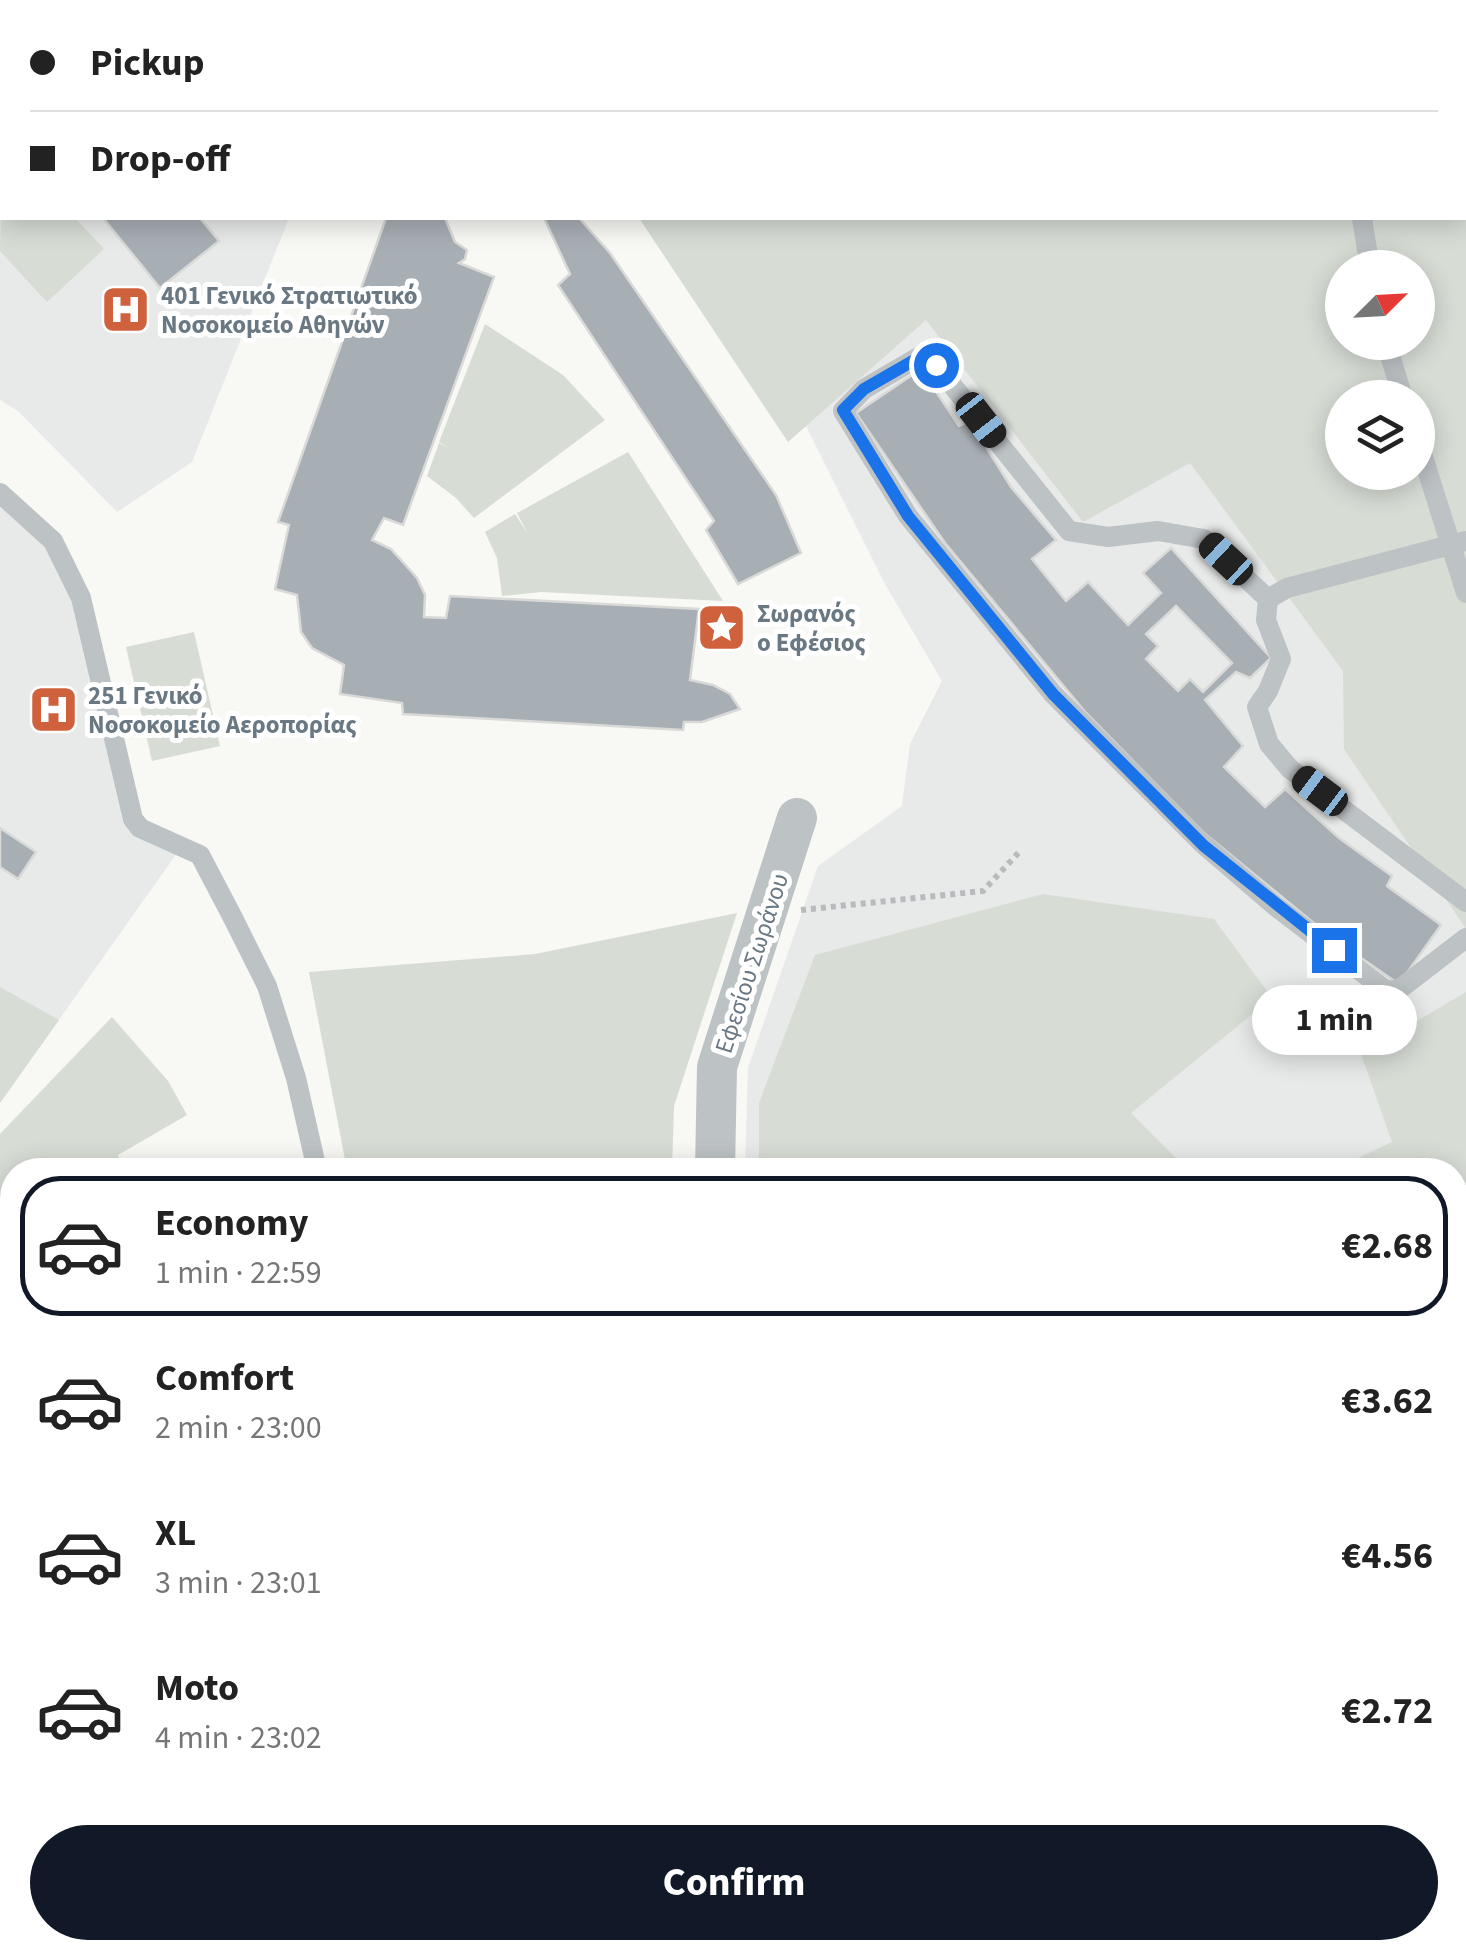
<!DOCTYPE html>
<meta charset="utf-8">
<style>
:root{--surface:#fff;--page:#f2f2f2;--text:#222;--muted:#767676;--line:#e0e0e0;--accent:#111827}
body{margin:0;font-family:"Source Sans 3",sans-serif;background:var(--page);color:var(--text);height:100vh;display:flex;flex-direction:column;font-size:38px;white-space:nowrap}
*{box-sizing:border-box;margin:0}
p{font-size:32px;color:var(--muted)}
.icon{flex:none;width:55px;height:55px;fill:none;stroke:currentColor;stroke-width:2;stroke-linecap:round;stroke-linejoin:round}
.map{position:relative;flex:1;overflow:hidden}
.drawer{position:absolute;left:0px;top:1158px;width:1468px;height:802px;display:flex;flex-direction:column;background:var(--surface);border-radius:40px 40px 0 0;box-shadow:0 5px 25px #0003}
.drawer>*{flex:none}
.hud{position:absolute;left:0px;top:0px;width:1468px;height:220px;box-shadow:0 5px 25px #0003;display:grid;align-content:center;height:220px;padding:0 30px;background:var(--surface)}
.needle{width:65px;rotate:66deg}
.buttons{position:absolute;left:1325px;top:250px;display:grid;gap:20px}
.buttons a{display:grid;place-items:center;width:110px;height:110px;border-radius:50%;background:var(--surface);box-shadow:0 5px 25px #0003;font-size:50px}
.end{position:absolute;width:45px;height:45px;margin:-22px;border:12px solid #1a73e8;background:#fff;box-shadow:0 0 0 5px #fff}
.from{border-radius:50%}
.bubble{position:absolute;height:70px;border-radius:35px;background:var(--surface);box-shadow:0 5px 25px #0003;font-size:32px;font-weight:700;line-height:70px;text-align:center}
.car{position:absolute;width:30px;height:60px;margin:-30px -15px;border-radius:12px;box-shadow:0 0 8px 2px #0007;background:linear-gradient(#222 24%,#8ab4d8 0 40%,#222 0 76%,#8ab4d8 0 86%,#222 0)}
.hud b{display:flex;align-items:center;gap:35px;height:95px;font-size:38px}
.hud b+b{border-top:2px solid var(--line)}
.hud i{width:25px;height:25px;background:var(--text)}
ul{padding:18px 0 0;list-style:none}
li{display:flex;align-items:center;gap:30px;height:140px;margin:0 20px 15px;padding:0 10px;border:5px solid transparent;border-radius:40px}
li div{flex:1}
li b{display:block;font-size:38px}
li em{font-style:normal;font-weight:700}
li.selected{border-color:var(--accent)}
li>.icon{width:90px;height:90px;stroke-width:1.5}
.cta{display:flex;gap:20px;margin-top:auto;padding:20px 30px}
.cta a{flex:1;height:115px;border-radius:60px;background:var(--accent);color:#fff;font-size:40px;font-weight:700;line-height:115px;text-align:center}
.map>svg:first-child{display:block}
.built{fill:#e8e9e9;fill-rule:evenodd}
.green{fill:#d7dcd5;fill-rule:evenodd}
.building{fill:#a7aeb4;stroke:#d9d9d8;stroke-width:2.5;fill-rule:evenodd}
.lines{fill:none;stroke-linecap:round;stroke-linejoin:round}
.path{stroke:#b8bbbe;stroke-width:6;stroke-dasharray:5 5;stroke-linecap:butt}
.service{stroke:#bdc2c5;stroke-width:20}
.minor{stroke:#bdc2c5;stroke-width:40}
.route{stroke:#1a73e8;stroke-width:12}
.labels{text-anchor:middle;stroke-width:10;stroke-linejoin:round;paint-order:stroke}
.poi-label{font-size:25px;font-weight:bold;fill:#6a7883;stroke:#fff;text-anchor:start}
.street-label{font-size:25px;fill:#6a7883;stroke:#fff}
</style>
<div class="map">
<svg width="1466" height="1958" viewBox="0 0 1466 1958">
<rect width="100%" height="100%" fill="#f8f8f5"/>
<g class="built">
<polygon points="0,0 376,0 2,2 2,218 289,218 192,462 117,512 18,411 0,400"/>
<path d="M380,0H1466V1958H723V1948H1455V1170H745L748,1068L818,866L902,806L910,744L942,681L885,584L745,304L1465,218V2ZM1342,268H1418V342H1342ZM1342,398H1418V472H1342Z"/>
<polygon points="0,493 53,541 81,598 133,819 182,846 0,1103"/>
</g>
<g class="green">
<polygon points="715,0 1169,0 1173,2 714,2"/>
<polygon points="2,153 2,218 75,218 104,249 47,302 0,251"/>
<path d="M1466,197V929L1344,749L1343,671L1190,463L1083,522L926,320L788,442L639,218H1465ZM1342,268H1418V342H1342ZM1342,398H1418V472H1342Z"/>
<polygon points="485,324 563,375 605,420 474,518 456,498 427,476 439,443 449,448 439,442"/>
<polygon points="628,452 723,601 541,592 502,596 497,558 485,532 515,514 528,534 517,513"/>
<polygon points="194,632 220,746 152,761 126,647"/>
<polygon points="1043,894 1214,919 1272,998 1131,1113 1188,1170 759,1170 759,1103 815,955"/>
<polygon points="737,913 674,1106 672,1170 347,1170 309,972 535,954"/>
<polygon points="0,987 59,1020 0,1103"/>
<polygon points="1466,992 1466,1958 756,1958 756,1948 1455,1948 1455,1170 1332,1170 1392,1142 1361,1054"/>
<polygon points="112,1017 168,1081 187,1115 118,1155 123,1170 12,1170 12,1256 0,1252 0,1134"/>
<polygon points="0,1275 12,1280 12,1880 0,1850 0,1639 11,1560 0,1602"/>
<polygon points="0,1870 12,1899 12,1948 34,1948 39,1958 0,1958"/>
<polygon points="41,1948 478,1948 480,1958 45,1958"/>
<polygon points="495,1948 643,1948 643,1958 497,1958"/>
</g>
<g class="building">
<polygon points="103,218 200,218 219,241 160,288"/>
<polygon points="386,218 445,218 455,242 467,250 465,259 459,263 494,277 403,525 384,518 372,540 391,549 417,578 425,595 424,617 446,618 450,596 699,609 690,680 713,685 730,694 740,709 702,722 684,722 683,730 403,714 402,703 340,694 344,665 312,648 301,632 297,595 275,589 289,525 278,522"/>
<polygon points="544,218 579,218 610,253 776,495 801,553 738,584 706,530 714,521 558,285 570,274"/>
<path d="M921,369L959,426L970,421L1011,487L1056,540L1032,559L1066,601L1088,582L1128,625L1161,593L1143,573L1171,548L1271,658L1250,678L1236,672L1205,700L1243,746L1224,767L1265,807L1285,789L1339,838L1392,876L1387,886L1441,925L1399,984L1332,938L1204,833L1086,713L945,543L856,413ZM1176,606L1232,663L1203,692L1190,679L1178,691L1146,659L1158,646L1146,634Z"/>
<polygon points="0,828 36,852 18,879 0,867"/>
<polygon points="1455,1455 1466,1457 1466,1513 1455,1511"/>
<polygon points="1466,1729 1466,1817 1456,1731"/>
<polygon points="1455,1822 1466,1825 1466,1855 1455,1851"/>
</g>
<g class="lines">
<polyline class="path" points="801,910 983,891 1021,850"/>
<g class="service">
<polyline points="1120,0 1123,2"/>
<polyline points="1273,0 1276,2"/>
<polyline points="1363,2 1364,0"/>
<polyline points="1441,2 1442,0"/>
<polyline points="1362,218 1370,268"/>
<polyline points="1386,342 1403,398"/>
<polyline points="1418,441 1466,593"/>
<polyline points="0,493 53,541 81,598 133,819 140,828 200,855 233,918 267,986 296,1078 317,1170"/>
<polyline points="1268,599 1204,539 1158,531 1108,537 1069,531 936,365 917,358 864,389 843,411 908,516 1053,694 1204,845 1275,906 1384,989 1392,991 1401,988 1466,938"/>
<polyline points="1268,599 1266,620 1281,659 1268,691 1257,707 1269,744 1290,769 1466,902"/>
<polyline points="1268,599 1287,588 1466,541"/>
<polyline points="1455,1695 1466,1691"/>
<polyline points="496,1948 498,1958"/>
</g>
<g class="minor">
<polyline points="715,1170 717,1067 797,818"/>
<polyline points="681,1958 682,1948"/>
</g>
</g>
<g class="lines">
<polyline class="route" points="936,365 918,358 864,389 843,410 908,516 1053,694 1204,846 1334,950"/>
</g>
<defs>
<symbol id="hospital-square" viewBox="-11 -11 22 22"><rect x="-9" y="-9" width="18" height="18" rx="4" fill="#d0613d" stroke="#fff"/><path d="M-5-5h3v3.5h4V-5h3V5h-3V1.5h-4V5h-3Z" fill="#fff"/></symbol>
<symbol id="sight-square" viewBox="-11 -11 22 22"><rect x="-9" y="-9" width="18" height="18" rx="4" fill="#d0613d" stroke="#fff"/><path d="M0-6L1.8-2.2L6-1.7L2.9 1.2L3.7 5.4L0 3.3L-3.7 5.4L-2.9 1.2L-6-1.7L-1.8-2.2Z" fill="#fff"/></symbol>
</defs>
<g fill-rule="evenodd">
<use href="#hospital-square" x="98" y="282" width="55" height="55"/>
<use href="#sight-square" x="694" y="600" width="55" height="55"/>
<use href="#hospital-square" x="26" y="682" width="55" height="55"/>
</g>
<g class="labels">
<g class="poi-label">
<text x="161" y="304">401 Γενικό Στρατιωτικό<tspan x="161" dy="29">Νοσοκομείο Αθηνών</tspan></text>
<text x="757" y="622">Σωρανός<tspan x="757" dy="29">ο Εφέσιος</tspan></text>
<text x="88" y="704">251 Γενικό<tspan x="88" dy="29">Νοσοκομείο Αεροπορίας</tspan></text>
</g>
<g class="street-label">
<text transform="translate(751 963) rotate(-72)" y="9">Εφεσίου Σωράνου</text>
</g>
</g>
</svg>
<div class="buttons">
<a><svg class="needle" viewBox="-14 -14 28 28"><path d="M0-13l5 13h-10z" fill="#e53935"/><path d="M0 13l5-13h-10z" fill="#767676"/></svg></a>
<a><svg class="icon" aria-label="layers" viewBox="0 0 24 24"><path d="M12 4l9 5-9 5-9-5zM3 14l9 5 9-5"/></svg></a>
</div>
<i class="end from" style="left:936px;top:365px"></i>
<i class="end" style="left:1334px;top:950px"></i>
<div class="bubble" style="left:1252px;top:985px;width:165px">1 min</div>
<i class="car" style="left:981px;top:420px;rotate:142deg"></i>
<i class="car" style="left:1226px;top:559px;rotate:313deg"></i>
<i class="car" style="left:1320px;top:791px;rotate:307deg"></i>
<div class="hud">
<b><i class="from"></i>Pickup</b>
<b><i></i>Drop-off</b>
</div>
<section class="drawer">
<ul>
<li class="selected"><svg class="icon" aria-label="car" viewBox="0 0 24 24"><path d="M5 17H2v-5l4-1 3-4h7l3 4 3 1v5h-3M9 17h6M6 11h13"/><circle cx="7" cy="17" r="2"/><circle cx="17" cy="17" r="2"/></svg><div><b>Economy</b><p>1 min · 22:59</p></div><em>€2.68</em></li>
<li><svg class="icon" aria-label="car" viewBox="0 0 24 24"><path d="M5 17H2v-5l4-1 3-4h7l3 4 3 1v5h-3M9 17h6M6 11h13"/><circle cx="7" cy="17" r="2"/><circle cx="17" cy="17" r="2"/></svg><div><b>Comfort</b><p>2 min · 23:00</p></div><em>€3.62</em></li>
<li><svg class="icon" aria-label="car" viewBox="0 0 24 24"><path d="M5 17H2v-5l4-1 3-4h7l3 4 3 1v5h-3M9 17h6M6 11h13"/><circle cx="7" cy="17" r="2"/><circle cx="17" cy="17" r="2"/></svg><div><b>XL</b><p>3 min · 23:01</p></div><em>€4.56</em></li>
<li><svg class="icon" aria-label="car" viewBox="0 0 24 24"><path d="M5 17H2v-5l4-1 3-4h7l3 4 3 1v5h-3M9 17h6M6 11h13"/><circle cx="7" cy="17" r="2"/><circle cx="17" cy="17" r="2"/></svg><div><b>Moto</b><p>4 min · 23:02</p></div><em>€2.72</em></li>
</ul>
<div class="cta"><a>Confirm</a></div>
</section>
</div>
